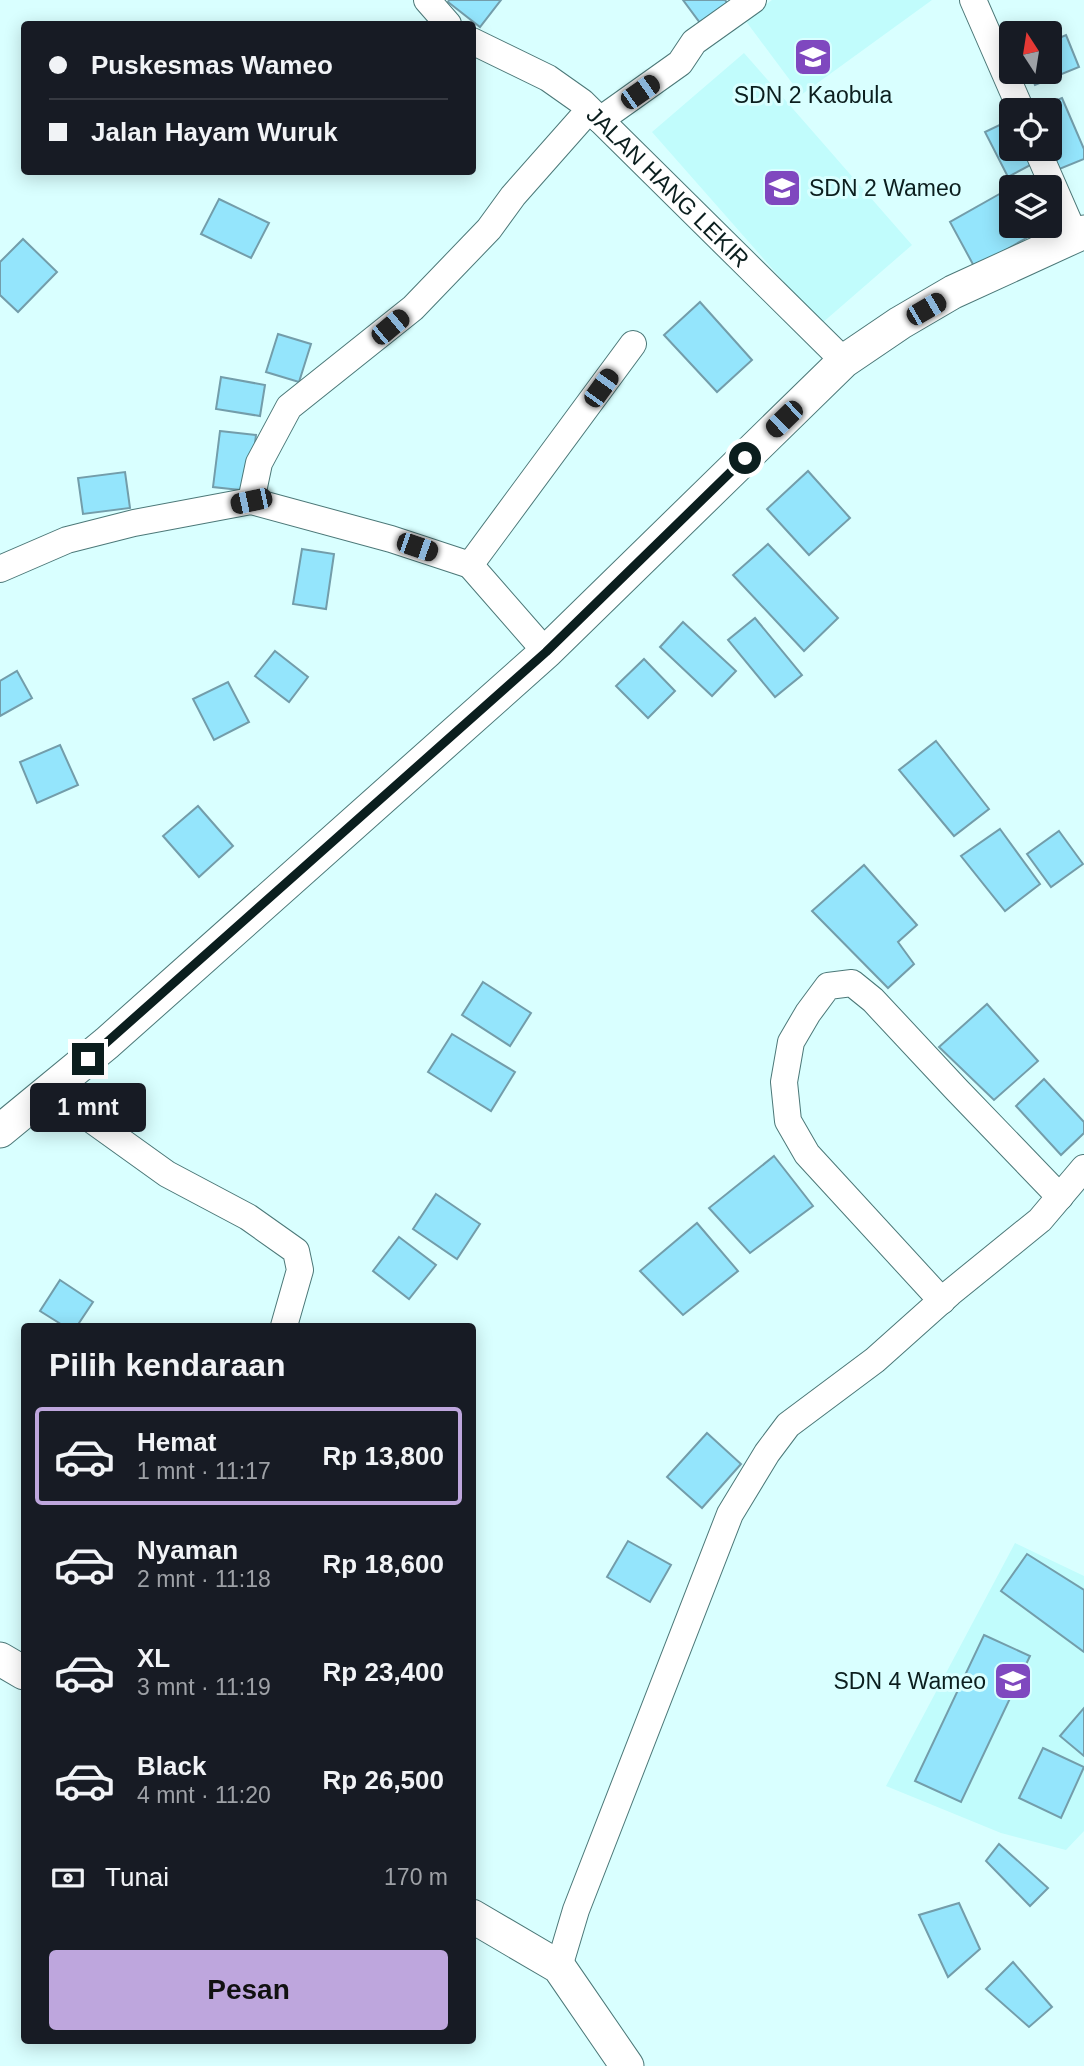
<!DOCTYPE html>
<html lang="id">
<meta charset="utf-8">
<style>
:root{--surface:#171b24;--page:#242831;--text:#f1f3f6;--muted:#9ea1a6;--line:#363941;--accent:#bea6dd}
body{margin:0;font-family:Helvetica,sans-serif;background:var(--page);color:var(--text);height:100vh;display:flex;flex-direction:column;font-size:26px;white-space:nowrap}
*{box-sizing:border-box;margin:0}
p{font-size:23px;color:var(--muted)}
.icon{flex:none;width:38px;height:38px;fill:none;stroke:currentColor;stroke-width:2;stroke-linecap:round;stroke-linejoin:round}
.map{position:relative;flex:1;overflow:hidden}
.details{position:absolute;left:21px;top:1323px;width:455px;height:721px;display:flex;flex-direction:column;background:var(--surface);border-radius:7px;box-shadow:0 4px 18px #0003}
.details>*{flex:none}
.hud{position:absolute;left:21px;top:21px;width:455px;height:154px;border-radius:7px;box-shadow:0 4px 18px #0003;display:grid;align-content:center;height:154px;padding:0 28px;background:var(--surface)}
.needle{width:46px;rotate:348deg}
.tools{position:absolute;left:999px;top:21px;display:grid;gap:14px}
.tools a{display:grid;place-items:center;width:63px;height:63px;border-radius:7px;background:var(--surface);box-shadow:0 4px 18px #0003;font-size:35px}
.end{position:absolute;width:32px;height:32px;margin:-16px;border:9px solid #0b1e1e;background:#fff;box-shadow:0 0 0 4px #fff}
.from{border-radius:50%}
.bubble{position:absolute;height:49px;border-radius:7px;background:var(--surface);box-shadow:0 4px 18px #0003;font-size:23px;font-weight:700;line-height:49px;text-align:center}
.car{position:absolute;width:21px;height:42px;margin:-21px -10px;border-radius:9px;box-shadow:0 0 5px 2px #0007;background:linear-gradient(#222 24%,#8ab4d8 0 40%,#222 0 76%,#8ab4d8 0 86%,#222 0)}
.hud b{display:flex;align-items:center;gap:24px;height:66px;font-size:26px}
.hud b+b{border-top:2px solid var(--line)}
.hud i{width:18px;height:18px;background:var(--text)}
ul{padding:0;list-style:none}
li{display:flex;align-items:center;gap:21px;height:98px;margin:0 14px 10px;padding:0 14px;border:4px solid transparent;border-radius:7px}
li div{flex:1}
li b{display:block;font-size:26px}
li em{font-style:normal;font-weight:700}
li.selected{border-color:var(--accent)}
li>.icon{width:63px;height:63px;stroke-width:1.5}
h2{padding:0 28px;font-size:32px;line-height:84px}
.pay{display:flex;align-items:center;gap:18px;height:77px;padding:0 28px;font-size:26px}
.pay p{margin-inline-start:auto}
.primary-button{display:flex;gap:14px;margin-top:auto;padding:14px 28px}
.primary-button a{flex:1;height:80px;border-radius:7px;background:var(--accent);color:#111;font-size:28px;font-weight:700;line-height:80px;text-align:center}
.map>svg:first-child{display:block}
.built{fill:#c1fcfc}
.building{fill:#94e5fc;stroke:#739daa;stroke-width:2}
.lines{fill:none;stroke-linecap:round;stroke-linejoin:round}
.minor-casing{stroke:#4c7878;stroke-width:28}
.tertiary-casing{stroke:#4c7878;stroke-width:35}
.minor{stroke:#fff;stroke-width:26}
.tertiary{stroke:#fff;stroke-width:33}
.route{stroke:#0b1e1e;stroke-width:9}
.labels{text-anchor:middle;stroke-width:6;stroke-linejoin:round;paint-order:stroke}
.poi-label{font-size:23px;fill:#0b1e1e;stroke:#d9ffff}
.street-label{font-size:23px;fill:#0b1e1e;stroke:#d9ffff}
</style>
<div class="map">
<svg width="1084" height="2066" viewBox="0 0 1084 2066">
<rect width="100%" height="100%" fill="#d9ffff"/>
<g class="built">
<polygon points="772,0 932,0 801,95 745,20"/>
<polygon points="744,53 912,245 821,324 652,132"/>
<polygon points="1015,1543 1084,1576 1084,1831 1066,1850 1001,1833 886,1786"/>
</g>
<g class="building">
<polygon points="449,0 501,0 480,27 448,2"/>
<polygon points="683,0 725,0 733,11 706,31"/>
<polygon points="1066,35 1079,67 1035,85 1030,72 1050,72 1050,42"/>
<polygon points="1062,98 1084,149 1084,159 1057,170 1050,149 1050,110 1032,110"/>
<polygon points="1012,119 1012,149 1029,149 1036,162 1008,177 985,132"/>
<polygon points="1003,192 1012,207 1012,226 1022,226 1028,237 975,268 950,222"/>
<polygon points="219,199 269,223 251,258 201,234"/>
<polygon points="23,239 57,272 18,312 0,295 0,262"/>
<polygon points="700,302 752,360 717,392 664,335"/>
<polygon points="278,334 311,344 299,382 266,372"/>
<polygon points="221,377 265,385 260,416 216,409"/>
<polygon points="220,431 256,435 249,491 213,487"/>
<polygon points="808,471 850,518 809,555 767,509"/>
<polygon points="125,472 130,508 83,514 78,478"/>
<polygon points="768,544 838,618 804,651 733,575"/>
<polygon points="302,549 334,554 326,609 293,604"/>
<polygon points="755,618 802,675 775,697 728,640"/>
<polygon points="683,622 736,671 712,696 660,647"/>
<polygon points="275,651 308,677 289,702 255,676"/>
<polygon points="644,659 675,691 648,718 616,686"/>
<polygon points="17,671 32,698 0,716 0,681"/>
<polygon points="228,682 249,722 214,740 193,699"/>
<polygon points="936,741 989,809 954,836 899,770"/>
<polygon points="60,745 78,785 37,803 20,762"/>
<polygon points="198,806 233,846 199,877 163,836"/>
<polygon points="1000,829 1040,884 1005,911 961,856"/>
<polygon points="1059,831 1083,864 1051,887 1027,854"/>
<polygon points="864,865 917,925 898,942 914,964 888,988 812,911"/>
<polygon points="483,982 531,1013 510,1046 462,1015"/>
<polygon points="987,1004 1038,1061 994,1100 939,1047"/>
<polygon points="452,1034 515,1072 491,1111 428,1072"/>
<polygon points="1044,1079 1084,1122 1084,1133 1061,1155 1016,1106"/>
<polygon points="774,1156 813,1206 750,1253 709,1208"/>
<polygon points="436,1194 480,1224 457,1259 413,1229"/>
<polygon points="697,1223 738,1271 683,1315 640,1271"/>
<polygon points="399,1237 436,1265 409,1299 373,1271"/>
<polygon points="60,1280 93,1302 77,1326 64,1326 40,1311"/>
<polygon points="707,1433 741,1464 702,1508 667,1477"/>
<polygon points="628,1541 671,1565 650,1602 607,1577"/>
<polygon points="1027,1554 1084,1590 1084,1652 1001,1591"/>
<polygon points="984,1635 1030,1656 961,1802 915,1781"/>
<polygon points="1084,1708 1084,1756 1060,1736"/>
<polygon points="1043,1748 1084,1767 1061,1818 1019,1798"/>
<polygon points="999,1844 1048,1888 1030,1906 986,1861"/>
<polygon points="959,1903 980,1949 948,1977 919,1915"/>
<polygon points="1013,1962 1052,2007 1029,2027 986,1989"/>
</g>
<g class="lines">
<defs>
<g id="minor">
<polyline points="427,0 448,24"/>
<polyline points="973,0 1021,110"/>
<path id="s1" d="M472,41L548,78L582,102L844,361"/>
<polyline points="600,120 680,63 694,42 753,0"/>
<polyline points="1037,149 1075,236"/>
<polyline points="251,501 259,463 289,407 413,308 489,229 513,196 589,110"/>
<polyline points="470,565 546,652"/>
<polyline points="0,569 67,540 134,523 251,501 391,539 470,565 633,344"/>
<polyline points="50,1090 167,1174 248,1217 296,1251 300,1270 284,1326"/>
<polyline points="942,1301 807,1154 788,1121 784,1082 791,1042 808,1013 828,986 852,983 873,1000 957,1090 1060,1197"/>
<polyline points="559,1967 576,1910 730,1514 767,1453 788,1425 875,1360 950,1293 1040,1220 1084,1168"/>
</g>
<g id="tertiary">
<polyline points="0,1131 107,1043 546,652 844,361 900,323 953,292 1084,232"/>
<polyline points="0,1659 24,1673"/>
<polyline points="472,1916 559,1967 627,2066"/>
</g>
</defs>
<use href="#minor" class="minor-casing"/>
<use href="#tertiary" class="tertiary-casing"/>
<use href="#minor" class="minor"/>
<use href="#tertiary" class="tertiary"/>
</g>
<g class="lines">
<polyline class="route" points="88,1059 546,652 745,458"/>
</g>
<defs>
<symbol id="school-square" viewBox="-11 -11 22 22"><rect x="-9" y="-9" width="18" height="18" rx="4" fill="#7f48bf" stroke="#d9ffff"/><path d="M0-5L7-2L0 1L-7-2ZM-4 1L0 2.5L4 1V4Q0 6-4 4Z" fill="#fff"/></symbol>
</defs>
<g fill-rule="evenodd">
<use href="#school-square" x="791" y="35" width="44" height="44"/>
<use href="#school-square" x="760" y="166" width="44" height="44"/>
<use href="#school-square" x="991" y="1659" width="44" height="44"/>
</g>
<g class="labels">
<g class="poi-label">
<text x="813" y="103">SDN 2 Kaobula</text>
<text x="809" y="196" text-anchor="start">SDN 2 Wameo</text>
<text x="986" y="1689" text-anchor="end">SDN 4 Wameo</text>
</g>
<g class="street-label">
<text dy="8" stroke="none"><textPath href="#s1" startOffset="247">JALAN HANG LEKIR</textPath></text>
</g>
</g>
</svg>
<div class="tools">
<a><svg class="needle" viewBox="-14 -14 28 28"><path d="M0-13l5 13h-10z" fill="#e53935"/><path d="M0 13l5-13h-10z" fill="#9ea1a6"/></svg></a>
<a><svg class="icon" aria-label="locate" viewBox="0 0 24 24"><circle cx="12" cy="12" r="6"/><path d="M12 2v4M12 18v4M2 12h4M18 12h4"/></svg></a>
<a><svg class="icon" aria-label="layers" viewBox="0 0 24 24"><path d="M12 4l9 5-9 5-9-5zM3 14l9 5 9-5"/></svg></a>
</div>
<i class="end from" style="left:745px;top:458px"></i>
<i class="end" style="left:88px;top:1059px"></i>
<div class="bubble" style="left:30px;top:1083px;width:116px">1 mnt</div>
<i class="car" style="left:640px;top:92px;rotate:55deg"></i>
<i class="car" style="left:926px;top:309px;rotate:60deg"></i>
<i class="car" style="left:390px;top:327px;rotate:50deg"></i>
<i class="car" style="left:601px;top:388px;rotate:36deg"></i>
<i class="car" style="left:784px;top:419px;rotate:226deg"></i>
<i class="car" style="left:251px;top:501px;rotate:258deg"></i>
<i class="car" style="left:417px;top:547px;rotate:109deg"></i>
<div class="hud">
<b><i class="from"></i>Puskesmas Wameo</b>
<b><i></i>Jalan Hayam Wuruk</b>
</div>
<section class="details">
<h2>Pilih kendaraan</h2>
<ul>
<li class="selected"><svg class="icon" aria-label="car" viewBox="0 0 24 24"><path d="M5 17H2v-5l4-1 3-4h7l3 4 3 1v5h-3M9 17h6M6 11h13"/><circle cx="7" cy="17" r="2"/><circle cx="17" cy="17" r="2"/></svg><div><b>Hemat</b><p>1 mnt · 11:17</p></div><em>Rp 13,800</em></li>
<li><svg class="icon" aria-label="car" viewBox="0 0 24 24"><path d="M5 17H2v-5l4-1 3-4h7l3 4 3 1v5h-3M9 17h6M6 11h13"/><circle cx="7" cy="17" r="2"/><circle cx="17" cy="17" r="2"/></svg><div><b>Nyaman</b><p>2 mnt · 11:18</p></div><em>Rp 18,600</em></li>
<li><svg class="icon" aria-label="car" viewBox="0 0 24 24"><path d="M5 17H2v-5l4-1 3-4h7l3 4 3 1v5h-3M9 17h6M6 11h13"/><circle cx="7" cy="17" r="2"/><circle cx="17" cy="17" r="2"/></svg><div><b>XL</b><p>3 mnt · 11:19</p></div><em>Rp 23,400</em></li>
<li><svg class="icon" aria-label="car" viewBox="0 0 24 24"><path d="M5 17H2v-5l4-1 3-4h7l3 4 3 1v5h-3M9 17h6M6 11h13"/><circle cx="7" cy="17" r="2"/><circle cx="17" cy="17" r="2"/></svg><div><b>Black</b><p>4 mnt · 11:20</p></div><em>Rp 26,500</em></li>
</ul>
<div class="pay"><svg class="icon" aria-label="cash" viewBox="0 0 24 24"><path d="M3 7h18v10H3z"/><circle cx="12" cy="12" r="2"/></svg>Tunai<p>170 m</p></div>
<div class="primary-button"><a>Pesan</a></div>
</section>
</div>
